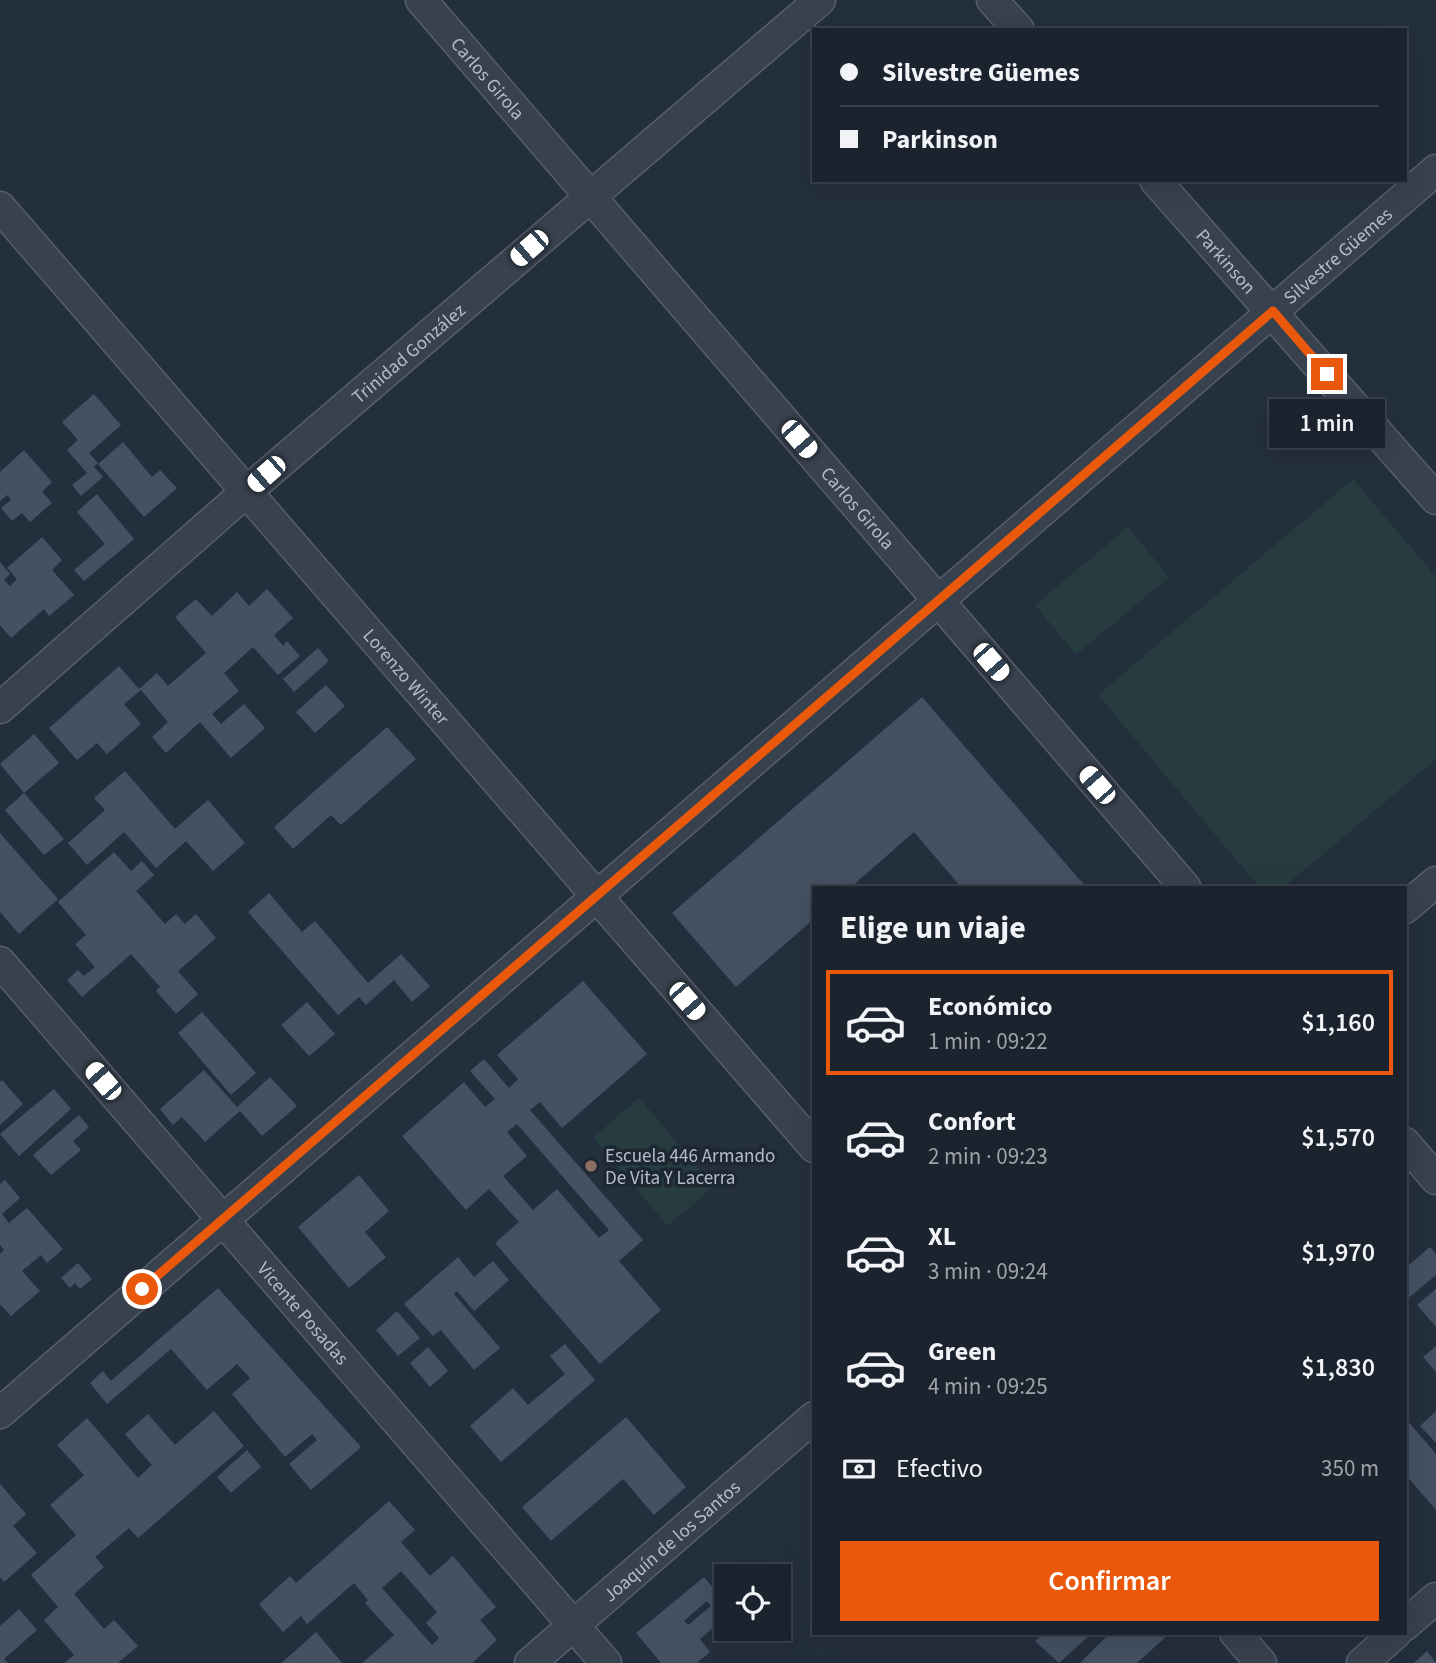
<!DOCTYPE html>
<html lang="es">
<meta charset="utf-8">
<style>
:root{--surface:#1b232e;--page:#282f3a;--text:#f1f3f6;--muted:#a0a4aa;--line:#39404a;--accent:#ea580c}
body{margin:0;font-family:"Source Sans 3",sans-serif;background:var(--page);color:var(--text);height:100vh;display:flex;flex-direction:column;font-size:26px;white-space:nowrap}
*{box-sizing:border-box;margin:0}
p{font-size:23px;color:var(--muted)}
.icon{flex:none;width:38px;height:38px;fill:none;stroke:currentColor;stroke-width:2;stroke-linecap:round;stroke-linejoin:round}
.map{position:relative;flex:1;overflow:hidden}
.drawer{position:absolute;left:812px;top:886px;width:595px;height:749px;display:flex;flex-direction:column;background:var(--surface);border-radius:0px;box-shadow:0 7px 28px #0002,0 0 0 2px var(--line)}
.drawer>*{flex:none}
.banner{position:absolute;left:812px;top:28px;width:595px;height:154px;border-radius:0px;box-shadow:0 7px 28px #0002,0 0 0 2px var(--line);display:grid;align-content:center;height:154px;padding:0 28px;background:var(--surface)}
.tools{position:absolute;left:714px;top:1564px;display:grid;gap:14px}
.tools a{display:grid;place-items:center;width:77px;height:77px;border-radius:0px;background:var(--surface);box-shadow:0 7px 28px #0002,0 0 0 2px var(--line);font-size:35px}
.end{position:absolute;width:32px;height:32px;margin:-16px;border:9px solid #ea580c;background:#fff;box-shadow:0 0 0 4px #fff}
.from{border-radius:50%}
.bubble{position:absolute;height:49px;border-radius:0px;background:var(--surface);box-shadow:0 7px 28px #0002,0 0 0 2px var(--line);font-size:23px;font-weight:600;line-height:49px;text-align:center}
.car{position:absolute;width:21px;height:42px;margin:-21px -10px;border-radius:9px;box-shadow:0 0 5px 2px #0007;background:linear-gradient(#fff 24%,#345 0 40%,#fff 0 76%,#345 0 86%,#fff 0)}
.banner b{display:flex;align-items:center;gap:24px;height:66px;font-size:26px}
.banner b+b{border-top:2px solid var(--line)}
.banner i{width:18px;height:18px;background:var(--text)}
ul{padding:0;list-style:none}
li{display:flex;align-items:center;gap:21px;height:105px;margin:0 14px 10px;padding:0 14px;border:4px solid transparent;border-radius:0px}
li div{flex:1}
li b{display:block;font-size:26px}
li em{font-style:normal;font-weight:600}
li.selected{border-color:var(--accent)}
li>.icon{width:63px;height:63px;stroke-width:1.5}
h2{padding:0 28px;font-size:32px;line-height:84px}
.pay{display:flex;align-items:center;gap:18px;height:77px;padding:0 28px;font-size:26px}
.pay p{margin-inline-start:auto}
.cta{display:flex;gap:14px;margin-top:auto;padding:14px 28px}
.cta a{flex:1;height:80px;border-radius:0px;background:var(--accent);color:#fff;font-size:28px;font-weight:600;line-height:80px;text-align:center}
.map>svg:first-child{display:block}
.green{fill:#263c3f}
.building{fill:#455162;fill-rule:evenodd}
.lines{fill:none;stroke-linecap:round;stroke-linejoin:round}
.street-casing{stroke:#565f6c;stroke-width:33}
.street{stroke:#38414e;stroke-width:30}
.route{stroke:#ea580c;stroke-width:9}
.education-dot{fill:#8d6e63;stroke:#1d2633;stroke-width:2.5}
.labels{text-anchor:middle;stroke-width:7;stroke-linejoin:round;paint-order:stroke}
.street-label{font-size:19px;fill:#b4bcc9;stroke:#1d2633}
.poi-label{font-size:19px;fill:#b4bcc9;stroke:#1d2633;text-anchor:start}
</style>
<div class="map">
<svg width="1436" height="1663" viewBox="0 0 1436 1663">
<rect width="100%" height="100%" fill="#242f3e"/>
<g class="green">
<polygon points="1353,479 1436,577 1436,759 1284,887 1259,887 1098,695"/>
<polygon points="1128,527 1169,577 1076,655 1035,605"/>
<polygon points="639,1098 714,1186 668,1226 593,1138"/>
</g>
<g class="building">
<polygon points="94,394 121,425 89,453 98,463 94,467 103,477 81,496 72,485 87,473 67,450 78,440 62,422"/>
<polygon points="123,442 152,477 160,470 177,488 144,517 98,464"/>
<polygon points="24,450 52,482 42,492 52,503 30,522 22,513 12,521 1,508 11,500 7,495 0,501 0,472"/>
<polygon points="97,494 134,539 84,581 74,570 105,544 77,512"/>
<polygon points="42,537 62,560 52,570 74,595 49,616 44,609 11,638 0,625 0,562 10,574 4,580 10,586 17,579 7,568"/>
<polygon points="267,589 293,618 274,635 283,646 287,641 300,656 278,675 253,647 224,673 239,691 212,714 221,724 244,704 265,728 231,758 200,722 166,753 152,737 168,722 141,690 124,704 141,724 107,754 97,743 77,760 49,728 119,666 139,689 157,673 168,686 206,653 175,617 196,599 212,616 237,592 249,606"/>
<polygon points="318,648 329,661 294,692 283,679"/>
<polygon points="326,685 345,706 315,733 296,712"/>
<polygon points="922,697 1086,887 961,887 914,832 851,887 814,887 814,919 736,987 672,913"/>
<polygon points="387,727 416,759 341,825 331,815 293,849 274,827"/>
<polygon points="34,734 59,763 24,793 0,764"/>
<polygon points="125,771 175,829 208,800 245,843 213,871 186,841 156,868 124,832 87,865 68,843 105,810 94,798"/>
<polygon points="24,793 64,839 44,855 5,810"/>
<polygon points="0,833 58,899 19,934 0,912"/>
<polygon points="114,852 131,871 142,861 154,875 136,891 165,924 176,914 185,924 196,914 216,938 178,971 198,994 176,1014 156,991 160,987 131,954 82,997 67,980 78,970 84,976 95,967 75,944 86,935 58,902"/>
<polygon points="269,893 302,932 315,921 368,983 401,954 430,986 412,1002 394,980 366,1005 359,997 338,1015 248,912"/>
<path d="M583,981L647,1054L562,1128L540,1102L530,1110L643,1240L619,1261L661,1310L600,1364L495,1243L519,1222L489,1189L466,1210L402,1136L464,1082L485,1107L495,1099L470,1071L484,1059L509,1088L518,1079L497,1055ZM517,1124L609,1230L599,1238L557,1189L533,1210L503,1176L527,1156L507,1132Z"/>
<polygon points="307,1002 335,1034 309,1056 281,1025"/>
<polygon points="202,1012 256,1073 231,1095 178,1033"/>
<polygon points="204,1070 237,1107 270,1077 297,1106 262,1136 240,1111 205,1142 182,1117 173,1125 160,1109"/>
<polygon points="2,1080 23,1104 0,1125 0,1082"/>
<polygon points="54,1089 71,1109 19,1156 0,1134"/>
<polygon points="79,1115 89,1127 73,1141 81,1150 51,1175 33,1155"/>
<polygon points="359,1175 389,1211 365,1232 386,1257 349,1288 298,1227"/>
<polygon points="5,1180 20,1198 2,1214 9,1223 27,1208 63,1249 47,1263 41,1255 22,1271 40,1291 11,1316 0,1304 0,1254 4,1250 0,1245 0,1184"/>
<polygon points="1430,1247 1436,1254 1436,1275 1405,1301 1405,1268"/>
<polygon points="458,1257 474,1277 493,1261 509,1280 474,1311 457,1291 454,1294 500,1348 474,1370 441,1330 433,1336 404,1304"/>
<polygon points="78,1263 92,1279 80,1289 75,1283 70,1288 61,1278"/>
<polygon points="218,1288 361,1447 311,1490 289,1464 317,1440 312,1434 285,1457 232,1394 250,1378 237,1364 207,1390 171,1349 107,1404 90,1383 103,1371 111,1381"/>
<polygon points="1436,1289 1436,1327 1417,1305"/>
<polygon points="397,1311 420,1338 398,1356 376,1330"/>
<polygon points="565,1344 595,1380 501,1462 470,1426 513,1388 528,1405 565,1374 550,1356"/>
<polygon points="1436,1346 1436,1372 1423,1357"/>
<polygon points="428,1347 448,1371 430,1387 410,1363"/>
<polygon points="214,1411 244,1446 138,1538 129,1528 95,1557 104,1567 74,1594 104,1629 114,1620 138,1646 118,1663 65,1663 74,1655 44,1620 58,1607 31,1575 76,1535 50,1505 84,1475 57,1445 87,1418 138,1478 152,1465 125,1434 148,1414 175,1445"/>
<polygon points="1436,1411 1436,1443 1420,1426"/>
<polygon points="626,1417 686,1487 654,1515 623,1479 551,1541 522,1507"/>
<polygon points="1405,1418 1436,1454 1436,1510 1405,1474"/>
<polygon points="247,1450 261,1467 231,1493 217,1477"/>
<polygon points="0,1484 26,1514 13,1526 37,1553 4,1582 0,1577"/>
<path d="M389,1501L415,1530L401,1542L430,1576L453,1556L496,1607L480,1620L497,1640L472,1663H362L394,1635L365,1603L368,1600L354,1583L307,1624L301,1616L283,1632L259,1604L290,1576L296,1583ZM401,1571L437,1612L426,1623L439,1638L432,1645L382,1588Z"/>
<path d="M704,1577L726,1603V1624L722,1620L700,1639L710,1652L697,1663H661L636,1633ZM707,1601L711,1606L688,1625L684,1621Z"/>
<polygon points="19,1609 37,1630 4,1659 8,1663 0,1663 0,1626"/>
<polygon points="316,1632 342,1663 281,1663 295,1651"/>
<polygon points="1044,1633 1092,1633 1059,1663 1035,1641"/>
<polygon points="1110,1633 1170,1633 1137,1663 1080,1663"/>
<polygon points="1427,1651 1436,1663 1414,1663"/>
</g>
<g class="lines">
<defs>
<g id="street">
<path id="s1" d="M421,0L1185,887"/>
<polyline points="992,0 1019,30"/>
<path id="s2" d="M1155,180L1436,499"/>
<path id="s3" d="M0,207L814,1147"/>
<path id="s4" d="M0,708L246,492L820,0"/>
<polyline points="1405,908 1436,882"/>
<path id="s5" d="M0,962L606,1663"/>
<polyline points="1405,1143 1436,1179"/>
<path id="s6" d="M0,1413L1436,170"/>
<polyline points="1405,1625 1436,1598"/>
<polyline points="1235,1633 1261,1663"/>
<path id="s7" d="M530,1663L814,1417"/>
<polyline points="1362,1663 1396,1633"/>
</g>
</defs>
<use href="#street" class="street-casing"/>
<use href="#street" class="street"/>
</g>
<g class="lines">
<polyline class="route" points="142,1289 1273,311 1327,374"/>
</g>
<circle class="education-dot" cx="591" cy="1166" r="7"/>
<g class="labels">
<g class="street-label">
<text dy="7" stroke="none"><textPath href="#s1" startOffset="103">Carlos Girola</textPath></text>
<text dy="7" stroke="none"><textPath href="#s6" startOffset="1769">Silvestre Güemes</textPath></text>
<text dy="7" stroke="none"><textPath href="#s2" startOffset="108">Parkinson</textPath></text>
<text dy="7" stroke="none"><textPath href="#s4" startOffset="541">Trinidad González</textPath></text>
<text dy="7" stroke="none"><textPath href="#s1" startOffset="670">Carlos Girola</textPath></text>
<text dy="7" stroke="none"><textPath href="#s3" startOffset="621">Lorenzo Winter</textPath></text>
<text dy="7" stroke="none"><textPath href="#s5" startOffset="464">Vicente Posadas</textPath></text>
<text dy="7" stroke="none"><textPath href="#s7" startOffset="187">Joaquín de los Santos</textPath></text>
</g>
<g class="poi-label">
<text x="605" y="1162">Escuela 446 Armando<tspan x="605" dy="22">De Vita Y Lacerra</tspan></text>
</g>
</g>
</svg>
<div class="tools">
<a><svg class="icon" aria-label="locate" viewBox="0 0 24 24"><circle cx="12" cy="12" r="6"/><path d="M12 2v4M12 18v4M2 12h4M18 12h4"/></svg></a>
</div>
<i class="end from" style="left:142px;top:1289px"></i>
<i class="end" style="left:1327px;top:374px"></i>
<div class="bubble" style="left:1269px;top:399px;width:116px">1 min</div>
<i class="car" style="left:529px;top:248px;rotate:229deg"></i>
<i class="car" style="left:799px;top:439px;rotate:139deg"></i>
<i class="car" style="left:266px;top:474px;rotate:229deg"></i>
<i class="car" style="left:991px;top:662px;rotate:139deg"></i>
<i class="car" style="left:1097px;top:785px;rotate:319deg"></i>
<i class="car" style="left:687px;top:1001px;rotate:139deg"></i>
<i class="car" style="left:103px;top:1081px;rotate:319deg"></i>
<div class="banner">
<b><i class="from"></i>Silvestre Güemes</b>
<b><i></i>Parkinson</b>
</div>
<section class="drawer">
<h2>Elige un viaje</h2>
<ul>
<li class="selected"><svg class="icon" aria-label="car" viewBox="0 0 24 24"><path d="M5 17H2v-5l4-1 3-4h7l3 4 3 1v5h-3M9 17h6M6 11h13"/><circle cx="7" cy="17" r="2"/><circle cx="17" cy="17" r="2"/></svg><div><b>Económico</b><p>1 min · 09:22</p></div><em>$1,160</em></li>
<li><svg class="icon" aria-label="car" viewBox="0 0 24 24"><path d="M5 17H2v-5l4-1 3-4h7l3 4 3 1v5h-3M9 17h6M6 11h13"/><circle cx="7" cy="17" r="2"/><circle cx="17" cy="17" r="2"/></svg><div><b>Confort</b><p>2 min · 09:23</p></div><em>$1,570</em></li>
<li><svg class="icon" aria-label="car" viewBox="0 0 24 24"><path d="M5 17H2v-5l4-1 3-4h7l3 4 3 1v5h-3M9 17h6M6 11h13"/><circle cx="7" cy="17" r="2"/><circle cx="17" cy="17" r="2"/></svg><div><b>XL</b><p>3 min · 09:24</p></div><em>$1,970</em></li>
<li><svg class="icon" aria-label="car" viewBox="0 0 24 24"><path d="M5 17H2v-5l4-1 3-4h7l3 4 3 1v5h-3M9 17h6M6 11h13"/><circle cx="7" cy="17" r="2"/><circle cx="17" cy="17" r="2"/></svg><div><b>Green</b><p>4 min · 09:25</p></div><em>$1,830</em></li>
</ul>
<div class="pay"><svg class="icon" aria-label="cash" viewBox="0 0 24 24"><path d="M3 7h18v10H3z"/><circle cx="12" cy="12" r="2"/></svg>Efectivo<p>350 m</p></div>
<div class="cta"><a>Confirmar</a></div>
</section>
</div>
